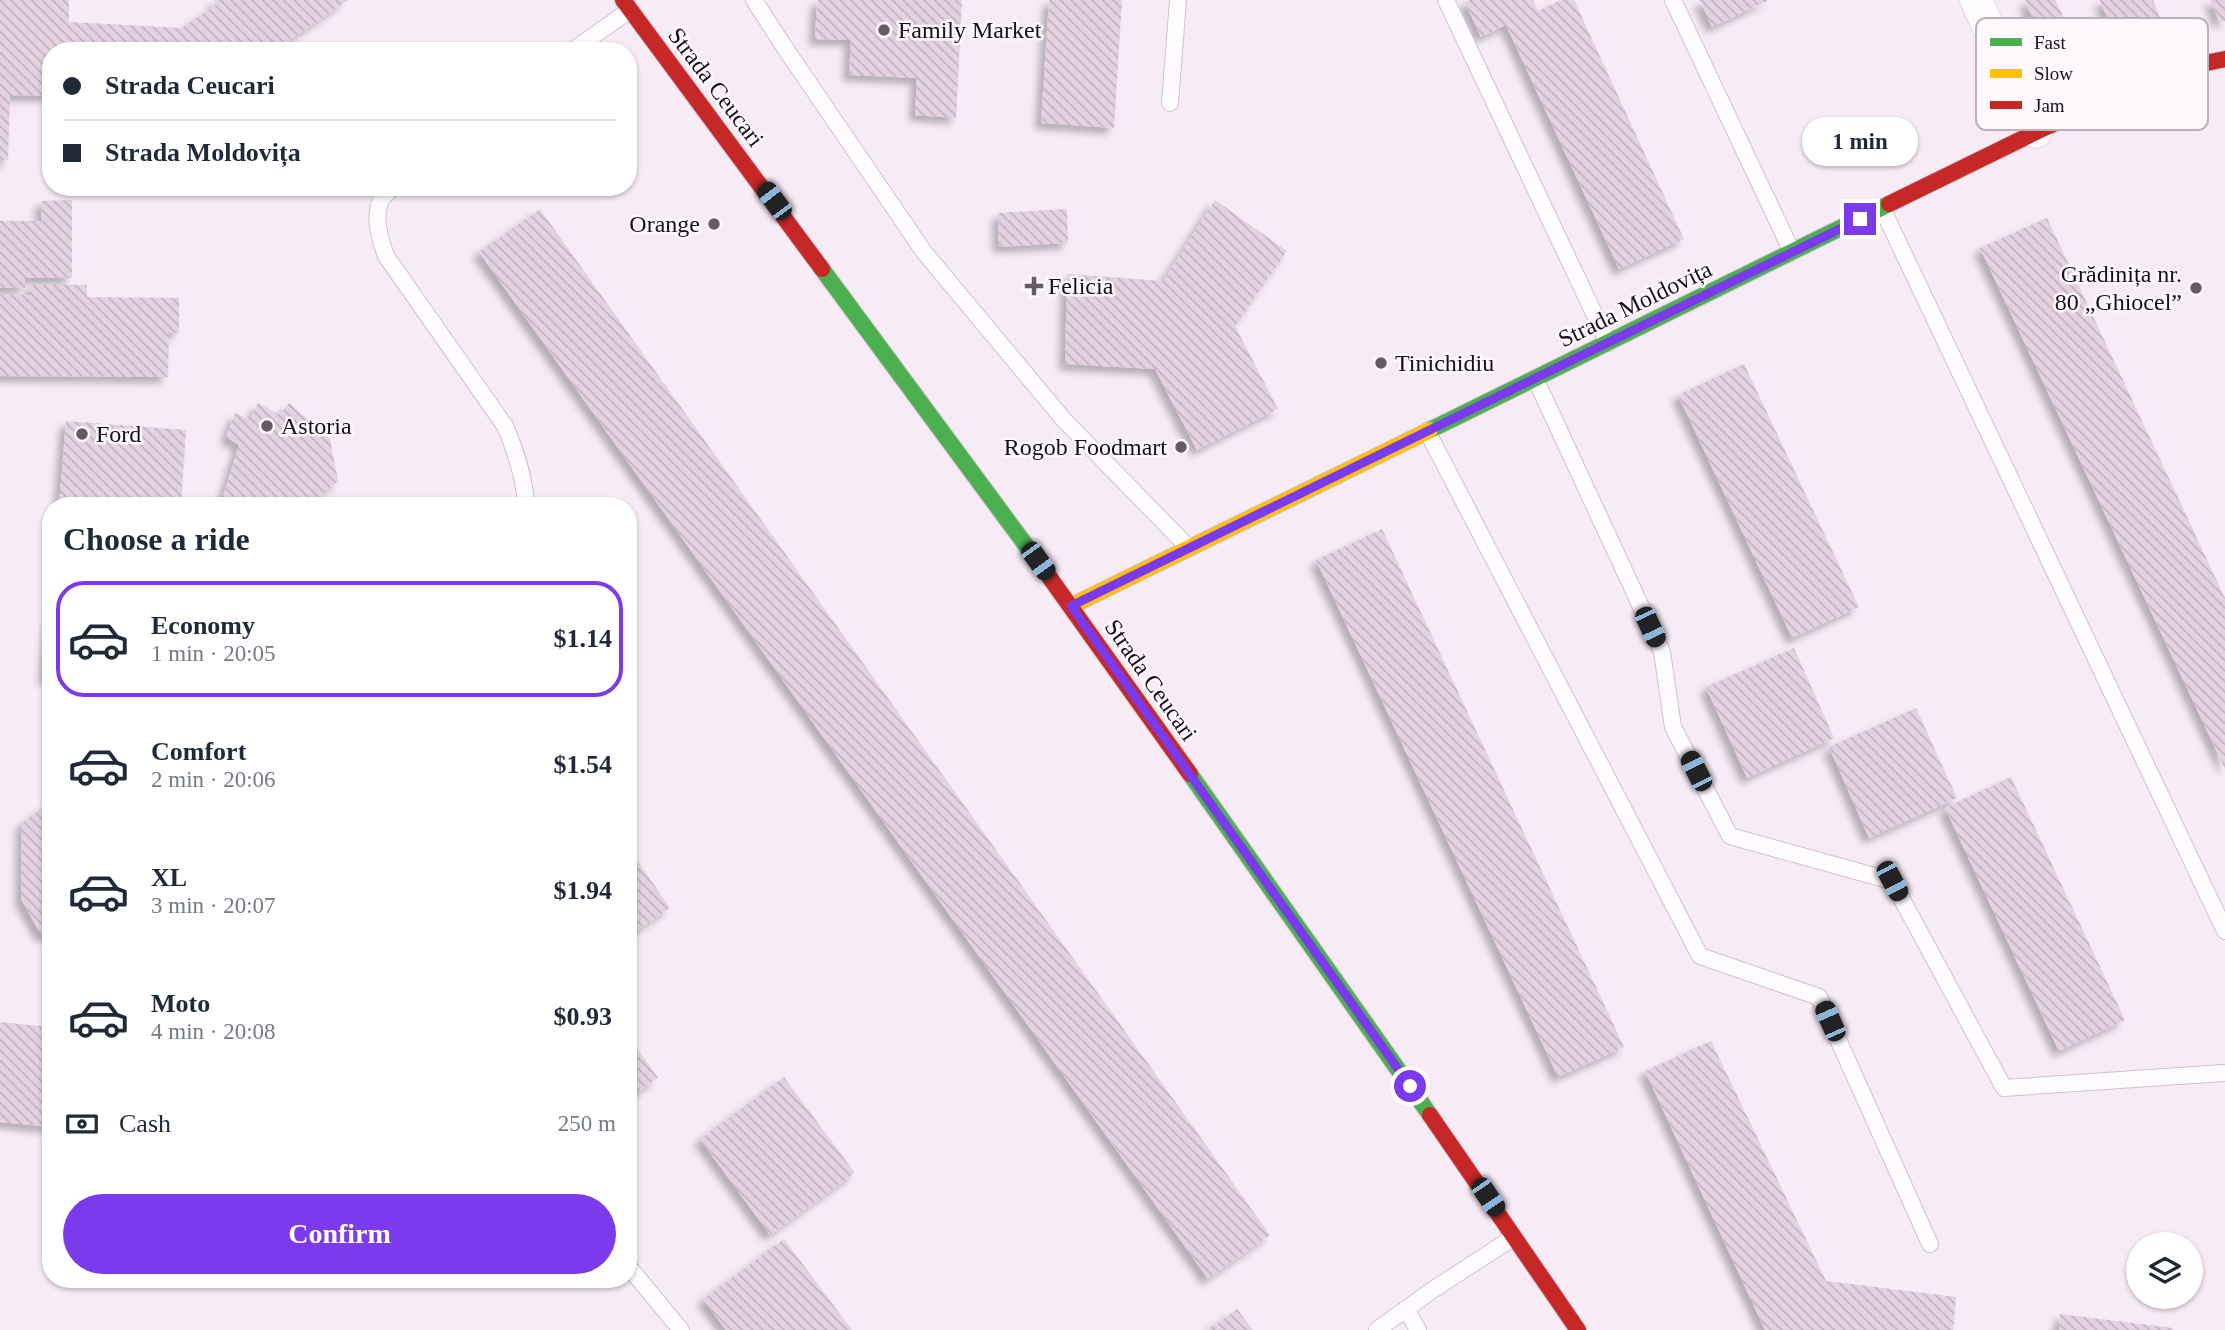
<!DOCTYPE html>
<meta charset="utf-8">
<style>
:root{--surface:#fff;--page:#f6f6f7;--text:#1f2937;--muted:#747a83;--line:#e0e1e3;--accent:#7c3aed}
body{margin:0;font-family:"Times New Roman",serif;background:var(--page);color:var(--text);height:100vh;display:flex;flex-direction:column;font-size:26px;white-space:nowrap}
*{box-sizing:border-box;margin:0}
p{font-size:23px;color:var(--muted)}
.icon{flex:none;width:38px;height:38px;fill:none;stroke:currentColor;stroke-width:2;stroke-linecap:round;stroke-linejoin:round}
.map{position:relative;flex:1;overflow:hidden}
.panel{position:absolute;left:42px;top:497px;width:595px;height:791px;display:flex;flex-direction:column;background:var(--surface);border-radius:28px;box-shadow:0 2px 5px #0004}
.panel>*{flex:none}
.top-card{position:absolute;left:42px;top:42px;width:595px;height:154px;border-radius:28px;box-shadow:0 2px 5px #0004;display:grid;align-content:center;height:154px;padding:0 21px;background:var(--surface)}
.tools{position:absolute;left:2126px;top:1232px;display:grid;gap:14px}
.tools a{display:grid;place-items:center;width:77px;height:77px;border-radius:50%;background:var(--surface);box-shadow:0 2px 5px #0004;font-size:35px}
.end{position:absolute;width:32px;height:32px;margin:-16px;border:9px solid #7c3aed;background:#fff;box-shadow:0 0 0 4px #fff}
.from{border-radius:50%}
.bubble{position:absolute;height:49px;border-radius:24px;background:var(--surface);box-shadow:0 2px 5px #0004;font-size:23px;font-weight:700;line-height:49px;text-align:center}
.car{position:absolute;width:21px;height:42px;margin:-21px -10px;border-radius:9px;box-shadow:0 0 5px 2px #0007;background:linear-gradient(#222 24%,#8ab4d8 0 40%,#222 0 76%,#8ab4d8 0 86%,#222 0)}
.top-card b{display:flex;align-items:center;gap:24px;height:66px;font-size:26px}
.top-card b+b{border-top:2px solid var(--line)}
.top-card i{width:18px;height:18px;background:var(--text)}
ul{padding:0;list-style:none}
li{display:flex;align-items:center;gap:21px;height:116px;margin:0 14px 10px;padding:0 7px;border:4px solid transparent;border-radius:28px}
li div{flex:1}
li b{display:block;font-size:26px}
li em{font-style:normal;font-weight:700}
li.active{border-color:var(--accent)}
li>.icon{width:63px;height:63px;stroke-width:1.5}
h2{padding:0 21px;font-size:32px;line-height:84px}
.pay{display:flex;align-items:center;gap:18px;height:77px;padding:0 21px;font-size:26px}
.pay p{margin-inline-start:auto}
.button{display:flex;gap:14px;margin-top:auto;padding:14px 21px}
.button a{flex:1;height:80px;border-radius:42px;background:var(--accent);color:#fff;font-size:28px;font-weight:700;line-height:80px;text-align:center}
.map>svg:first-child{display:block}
.building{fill:url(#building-back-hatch);filter:url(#shadow)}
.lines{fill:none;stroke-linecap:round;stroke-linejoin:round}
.lane-casing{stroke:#cec3cd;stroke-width:18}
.street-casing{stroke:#cec3cd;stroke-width:33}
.fast-casing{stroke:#cec3cd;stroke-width:18}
.slow-casing{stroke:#cec3cd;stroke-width:18}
.jam-casing{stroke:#cec3cd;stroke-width:18}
.lane{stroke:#fefcfe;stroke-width:16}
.street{stroke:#fefcfe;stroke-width:32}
.fast{stroke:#4caf50;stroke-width:16}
.slow{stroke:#ffc107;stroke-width:16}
.jam{stroke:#c62828;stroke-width:16}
.route{stroke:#7c3aed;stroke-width:9}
.poi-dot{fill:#665b65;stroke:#fff9fe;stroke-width:2.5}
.labels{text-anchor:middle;stroke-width:5;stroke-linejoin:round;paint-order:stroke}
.poi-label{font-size:24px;fill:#180e17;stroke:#fff9fe;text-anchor:start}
.street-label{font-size:24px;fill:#180e17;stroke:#fff9fe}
.key{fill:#fff9fe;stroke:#bab2b9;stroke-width:2}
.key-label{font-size:19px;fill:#180e17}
</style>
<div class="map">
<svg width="2225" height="1330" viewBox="0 0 2225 1330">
<defs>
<pattern id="building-back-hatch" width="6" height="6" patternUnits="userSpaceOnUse" patternTransform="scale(1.75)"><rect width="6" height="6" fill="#e4d2e2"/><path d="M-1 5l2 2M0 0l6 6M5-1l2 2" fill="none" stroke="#c3b3c1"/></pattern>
<filter id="shadow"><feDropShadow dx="-6" dy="6" stdDeviation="3.5" flood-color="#0004"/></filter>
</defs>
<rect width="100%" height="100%" fill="#f7ebf6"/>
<g class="building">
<polygon points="0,0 69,0 69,22 182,28 216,5 213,0 348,0 274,51 51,51 51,96 10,95 8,160 0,160"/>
<polygon points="817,0 962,0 956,118 915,115 917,78 849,75 851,40 815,39"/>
<polygon points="1049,0 1122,0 1114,128 1041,123"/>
<polygon points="1470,0 1533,0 1538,11 1561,0 1574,0 1684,239 1619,269 1506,25 1481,37 1465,2"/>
<polygon points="1700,0 1769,0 1712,27"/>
<polygon points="2025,0 2056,0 2086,73 2058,84"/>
<polygon points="2100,0 2153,0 2169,40 2124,58"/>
<polygon points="2210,0 2225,0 2225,21 2220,23"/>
<polygon points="72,200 72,278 25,278 25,288 0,288 0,221 41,221 41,201"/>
<polygon points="1215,200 1287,251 1235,326 1278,409 1197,450 1155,369 1065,364 1067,274 1163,281"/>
<polygon points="540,209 1270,1235 1208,1279 479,252"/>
<polygon points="1067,209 1068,243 999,247 998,213"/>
<polygon points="2047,218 2225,598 2225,769 1980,248"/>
<polygon points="30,285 87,285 87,297 179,298 179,333 169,333 168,377 0,376 0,295 30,295"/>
<polygon points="1744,364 1859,607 1792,638 1678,395"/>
<polygon points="258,403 280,415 289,403 330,439 338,481 310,506 220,506 239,445 226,437 235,413 250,420"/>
<polygon points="66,421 186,430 181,506 59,506"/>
<polygon points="1382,529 1624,1047 1558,1077 1316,560"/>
<polygon points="49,618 51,618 51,679 44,679"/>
<polygon points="1794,648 1834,738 1747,778 1706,687"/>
<polygon points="1916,708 1957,798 1869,838 1829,747"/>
<polygon points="2011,777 2125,1020 2059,1051 1945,808"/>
<polygon points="51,802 51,936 41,935 21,899 22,823"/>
<polygon points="628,847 670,908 628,937"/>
<polygon points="0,1022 51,1027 51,1127 0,1122"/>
<polygon points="628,1035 658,1078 628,1099"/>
<polygon points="1711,1041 1826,1281 1956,1297 1953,1330 1765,1330 1645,1071"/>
<polygon points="784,1077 855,1173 770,1235 700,1139"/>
<polygon points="784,1239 852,1330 726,1330 703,1299"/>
<polygon points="1237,1309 1253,1330 1208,1330"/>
<polygon points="2060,1314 2173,1328 2173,1330 2059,1330"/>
</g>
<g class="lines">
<defs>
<g id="lane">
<polyline points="754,0 783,45 924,252 1064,420 1189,548"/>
<polyline points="1446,0 1608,343"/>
<polyline points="1673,0 1792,252"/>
<polyline points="572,51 630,10"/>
<polyline points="1170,103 1178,0"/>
<path d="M393,187C390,191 384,195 381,200C373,217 380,239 386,256L505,426C516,452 525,478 526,506"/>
<polyline points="1882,208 2225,931"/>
<polyline points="1535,378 1662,652 1673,727 1730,836 1892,881 2004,1088 2223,1073"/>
<polyline points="1427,431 1700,956 1819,997 1930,1244"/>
<polyline points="628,1266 681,1330"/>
<polyline points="1406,1309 1418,1330"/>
<polyline points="1377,1330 1431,1291 1514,1237"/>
</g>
<polyline id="street" points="1976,0 2036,132"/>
<g id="fast">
<polyline points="822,269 1050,578"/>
<polyline points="1430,430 1889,204"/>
<polyline points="1190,774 1430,1115"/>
</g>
<polyline id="slow" points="1071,606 1430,430"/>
<g id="jam">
<polyline points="623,0 822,269"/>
<polyline points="1889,204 2036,132 2155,77 2186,67 2225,59"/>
<polyline points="1050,578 1190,774"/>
<polyline points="1430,1115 1578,1330"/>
</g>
</defs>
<use href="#lane" class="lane-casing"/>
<use href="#street" class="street-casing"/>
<use href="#fast" class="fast-casing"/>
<use href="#slow" class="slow-casing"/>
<use href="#jam" class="jam-casing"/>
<use href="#lane" class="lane"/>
<use href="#street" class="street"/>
<use href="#fast" class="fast"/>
<use href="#slow" class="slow"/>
<use href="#jam" class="jam"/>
</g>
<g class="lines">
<polyline class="route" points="1410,1086 1071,606 1860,219"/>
</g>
<g class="poi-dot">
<circle cx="884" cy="30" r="7"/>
<circle cx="714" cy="224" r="7"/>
<path d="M1030.5 275.5h7v7h7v7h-7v7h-7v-7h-7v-7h7z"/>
<circle cx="2196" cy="288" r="7"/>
<circle cx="1381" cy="363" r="7"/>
<circle cx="267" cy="426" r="7"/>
<circle cx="82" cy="434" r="7"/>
<circle cx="1181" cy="447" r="7"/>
</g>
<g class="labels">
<g class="poi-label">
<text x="898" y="38">Family Market</text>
<text x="700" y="232" text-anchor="end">Orange</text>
<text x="2182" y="282" text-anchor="end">Grădinița nr.<tspan x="2182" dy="28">80 „Ghiocel”</tspan></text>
<text x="1048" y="294">Felicia</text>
<text x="1395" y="371">Tinichidiu</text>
<text x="281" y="434">Astoria</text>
<text x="96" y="442">Ford</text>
<text x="1167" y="455" text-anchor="end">Rogob Foodmart</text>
</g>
<g class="street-label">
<text transform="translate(716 87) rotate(53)" y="8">Strada Ceucari</text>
<text transform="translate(1635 304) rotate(-26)" y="8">Strada Moldovița</text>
<text transform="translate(1151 680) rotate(55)" y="8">Strada Ceucari</text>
</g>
</g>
<rect x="1976" y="18" width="232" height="112" rx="10" class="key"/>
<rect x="1990" y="38" width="32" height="8" fill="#4caf50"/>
<rect x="1990" y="69" width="32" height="9" fill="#ffc107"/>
<rect x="1990" y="101" width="32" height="8" fill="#c62828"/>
<g class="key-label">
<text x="2034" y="49">Fast</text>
<text x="2034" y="80">Slow</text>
<text x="2034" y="112">Jam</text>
</g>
</svg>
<div class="tools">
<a><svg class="icon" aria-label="layers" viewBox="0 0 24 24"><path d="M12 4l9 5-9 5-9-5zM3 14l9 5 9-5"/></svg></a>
</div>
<i class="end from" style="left:1410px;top:1086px"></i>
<i class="end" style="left:1860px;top:219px"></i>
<div class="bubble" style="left:1802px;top:117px;width:116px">1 min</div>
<i class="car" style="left:774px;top:201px;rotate:323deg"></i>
<i class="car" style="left:1038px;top:561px;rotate:144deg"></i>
<i class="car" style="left:1650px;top:627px;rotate:155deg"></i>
<i class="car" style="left:1696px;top:771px;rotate:333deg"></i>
<i class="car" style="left:1892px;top:881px;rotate:152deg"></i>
<i class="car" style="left:1830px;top:1021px;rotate:336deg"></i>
<i class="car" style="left:1488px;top:1197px;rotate:146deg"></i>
<div class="top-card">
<b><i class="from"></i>Strada Ceucari</b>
<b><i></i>Strada Moldovița</b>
</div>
<section class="panel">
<h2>Choose a ride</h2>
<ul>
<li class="active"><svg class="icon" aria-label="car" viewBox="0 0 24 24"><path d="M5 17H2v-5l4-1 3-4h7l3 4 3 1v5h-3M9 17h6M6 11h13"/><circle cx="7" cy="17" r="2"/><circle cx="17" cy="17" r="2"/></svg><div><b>Economy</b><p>1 min · 20:05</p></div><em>$1.14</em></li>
<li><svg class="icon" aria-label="car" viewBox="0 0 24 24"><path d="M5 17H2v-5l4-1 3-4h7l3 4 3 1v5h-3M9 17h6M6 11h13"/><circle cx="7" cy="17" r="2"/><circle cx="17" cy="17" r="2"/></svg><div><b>Comfort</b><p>2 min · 20:06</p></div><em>$1.54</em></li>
<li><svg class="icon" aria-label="car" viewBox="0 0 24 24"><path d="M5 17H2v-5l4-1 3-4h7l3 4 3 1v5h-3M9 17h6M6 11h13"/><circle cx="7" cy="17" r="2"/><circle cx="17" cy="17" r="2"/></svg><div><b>XL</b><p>3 min · 20:07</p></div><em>$1.94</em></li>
<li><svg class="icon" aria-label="car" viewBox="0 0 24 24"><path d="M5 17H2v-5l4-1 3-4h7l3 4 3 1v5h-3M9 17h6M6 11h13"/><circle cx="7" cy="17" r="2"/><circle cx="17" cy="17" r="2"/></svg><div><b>Moto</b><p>4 min · 20:08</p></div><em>$0.93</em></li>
</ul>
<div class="pay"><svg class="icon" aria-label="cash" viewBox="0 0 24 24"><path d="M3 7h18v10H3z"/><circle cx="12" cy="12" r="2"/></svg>Cash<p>250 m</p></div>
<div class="button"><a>Confirm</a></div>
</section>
</div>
